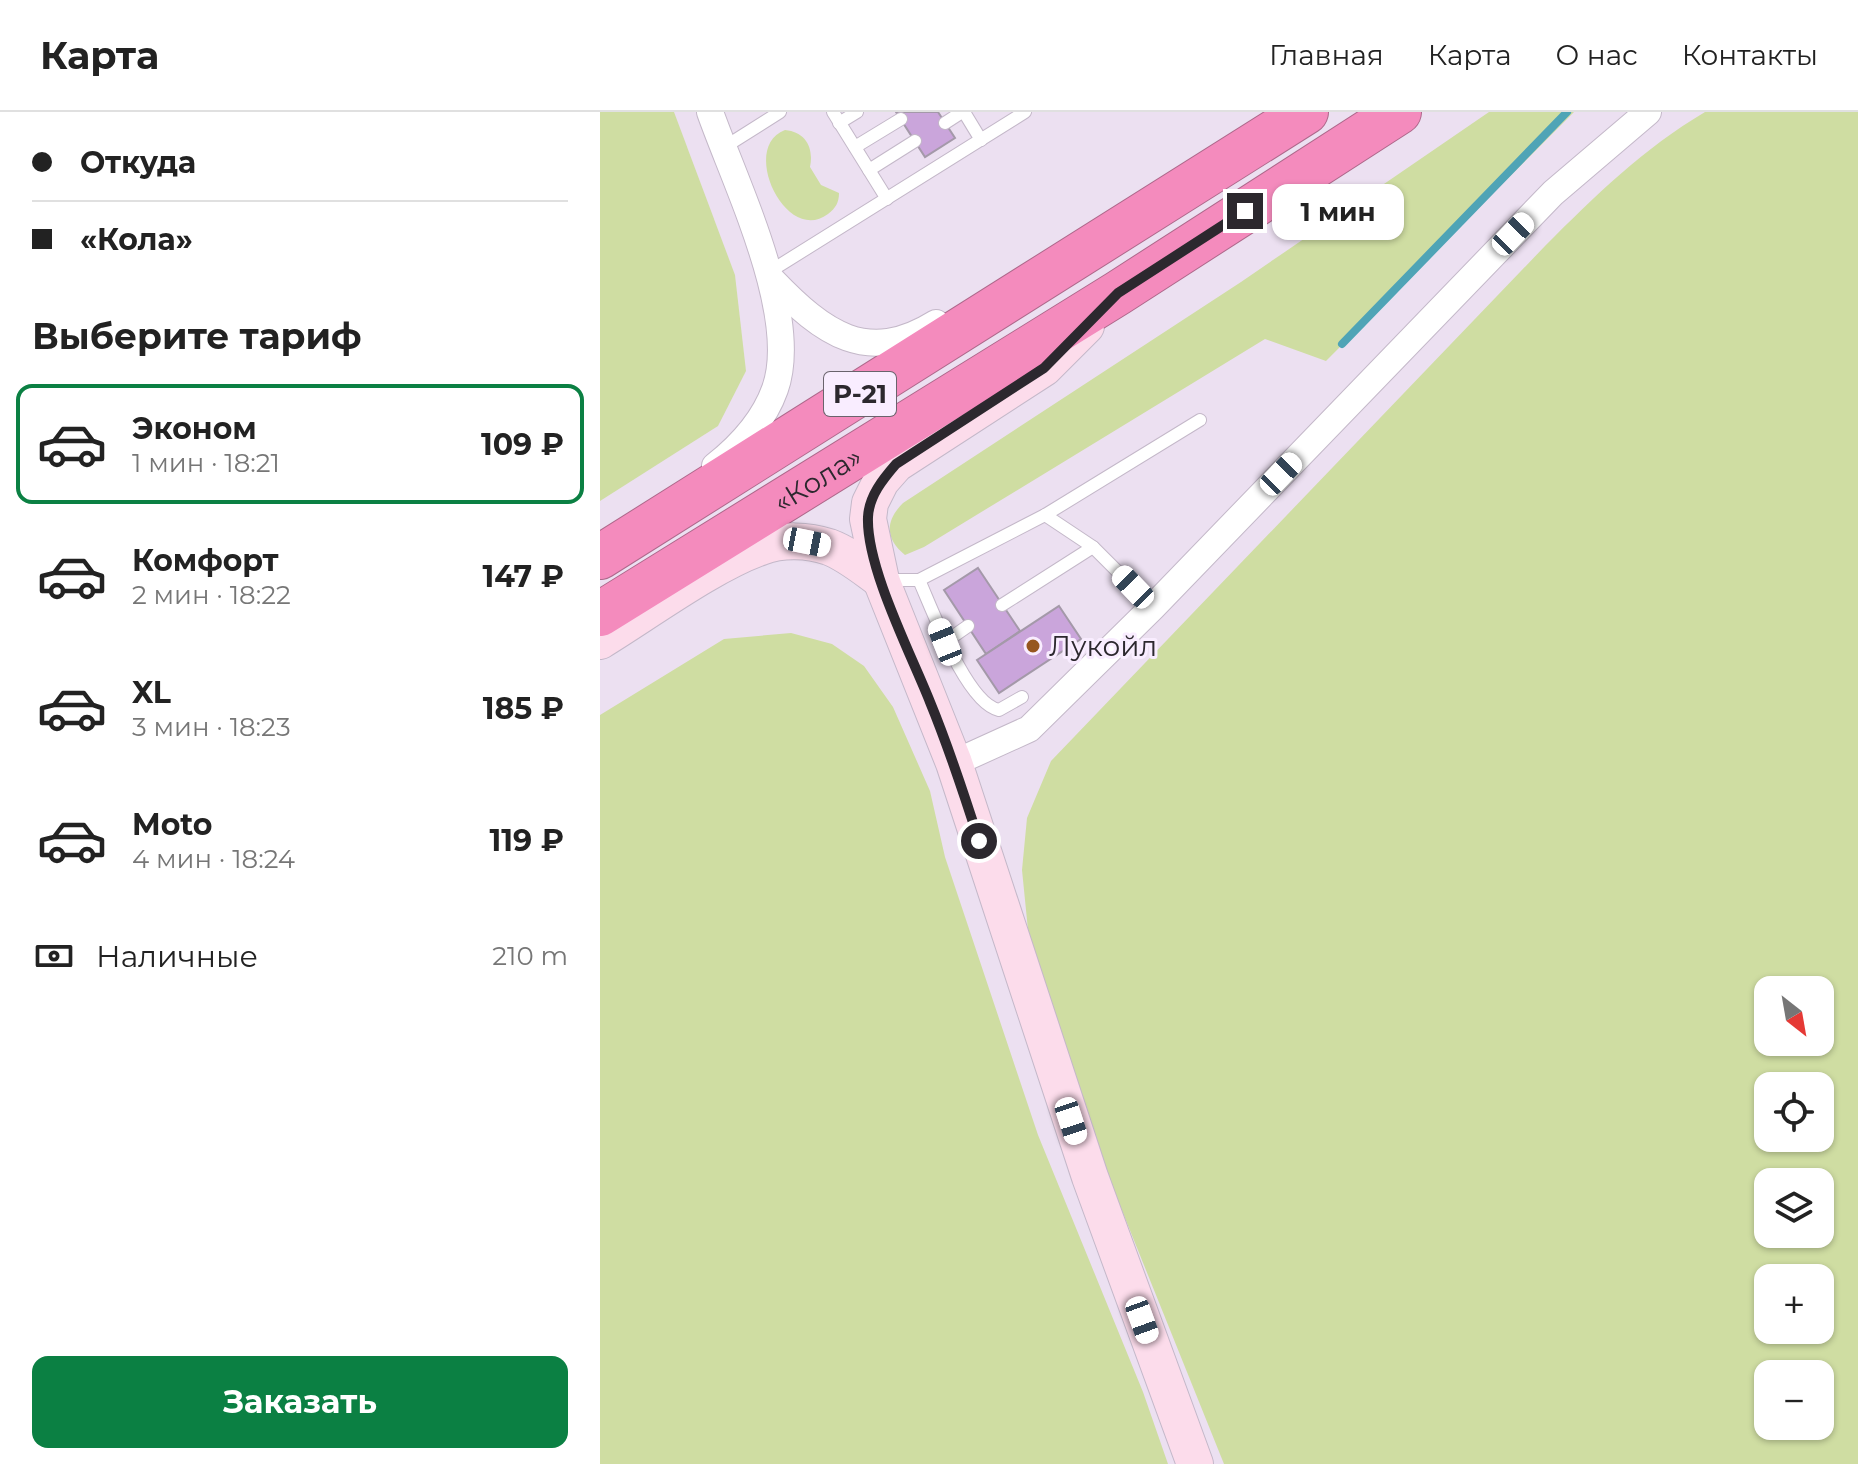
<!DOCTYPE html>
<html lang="ru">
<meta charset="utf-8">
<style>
:root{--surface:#fff;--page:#f6f6f6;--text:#222;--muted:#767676;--line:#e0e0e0;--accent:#0b8043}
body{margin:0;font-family:Montserrat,sans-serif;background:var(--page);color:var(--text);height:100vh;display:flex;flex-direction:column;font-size:30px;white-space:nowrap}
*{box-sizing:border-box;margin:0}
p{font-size:26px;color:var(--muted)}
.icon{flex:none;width:44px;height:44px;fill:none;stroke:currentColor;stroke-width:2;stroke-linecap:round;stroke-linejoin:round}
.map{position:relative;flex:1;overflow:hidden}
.panel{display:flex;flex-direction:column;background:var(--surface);width:600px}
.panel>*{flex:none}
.banner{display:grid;align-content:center;height:176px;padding:0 32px;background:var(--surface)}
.needle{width:52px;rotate:149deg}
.fabs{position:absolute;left:1154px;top:864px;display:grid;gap:16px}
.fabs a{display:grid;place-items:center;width:80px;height:80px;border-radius:16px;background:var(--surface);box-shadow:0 2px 6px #0004;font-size:40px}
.end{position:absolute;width:36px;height:36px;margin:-18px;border:10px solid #2c282e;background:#fff;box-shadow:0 0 0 4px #fff}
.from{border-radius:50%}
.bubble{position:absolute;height:56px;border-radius:16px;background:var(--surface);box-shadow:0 2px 6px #0004;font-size:26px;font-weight:700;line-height:56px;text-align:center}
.car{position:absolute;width:24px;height:48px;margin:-24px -12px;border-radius:10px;box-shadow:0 0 6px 2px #0007;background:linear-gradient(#fff 24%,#345 0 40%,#fff 0 76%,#345 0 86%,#fff 0)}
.banner b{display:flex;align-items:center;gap:28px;height:76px;font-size:30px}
.banner b+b{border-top:2px solid var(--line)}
.banner i{width:20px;height:20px;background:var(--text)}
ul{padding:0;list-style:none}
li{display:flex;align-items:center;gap:24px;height:120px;margin:0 16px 12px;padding:0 16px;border:4px solid transparent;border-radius:16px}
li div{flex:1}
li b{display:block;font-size:30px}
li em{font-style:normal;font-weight:700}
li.on{border-color:var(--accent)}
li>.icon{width:72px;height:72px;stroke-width:1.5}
h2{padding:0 32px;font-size:36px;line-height:96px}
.pay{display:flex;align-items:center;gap:20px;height:88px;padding:0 32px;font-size:30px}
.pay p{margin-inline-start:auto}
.button{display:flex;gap:16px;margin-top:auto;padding:16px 32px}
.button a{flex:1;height:92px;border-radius:16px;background:var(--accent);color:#fff;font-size:32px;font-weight:700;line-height:92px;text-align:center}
header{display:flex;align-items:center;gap:48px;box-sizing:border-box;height:112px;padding:0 40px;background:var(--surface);border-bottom:2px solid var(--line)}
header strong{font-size:38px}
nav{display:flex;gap:44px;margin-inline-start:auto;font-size:28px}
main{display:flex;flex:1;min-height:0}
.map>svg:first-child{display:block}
.green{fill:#cfdda2;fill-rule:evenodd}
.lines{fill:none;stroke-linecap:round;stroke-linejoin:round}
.stream{stroke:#4fa4b6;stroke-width:8}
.building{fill:#caa5db;stroke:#a499a9;stroke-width:2}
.lane-casing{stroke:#c4b8c9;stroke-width:14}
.street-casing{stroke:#c4b8c9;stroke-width:28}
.secondary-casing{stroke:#c4b8c9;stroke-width:38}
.highway-casing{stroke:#ae688b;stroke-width:46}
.lane{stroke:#fff;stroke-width:12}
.street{stroke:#fff;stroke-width:26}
.secondary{stroke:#fcdceb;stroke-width:36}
.highway{stroke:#f48bbd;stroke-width:44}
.route{stroke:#2c282e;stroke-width:10}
.poi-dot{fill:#96561f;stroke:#f9edff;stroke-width:3}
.labels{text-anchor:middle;stroke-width:6;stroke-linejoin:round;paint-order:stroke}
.shield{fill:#f9edff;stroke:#6a636d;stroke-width:2}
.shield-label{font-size:26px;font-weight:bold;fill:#2c282e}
.street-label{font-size:28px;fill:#2c282e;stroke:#f9edff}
.poi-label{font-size:28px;fill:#2c282e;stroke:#f9edff;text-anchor:start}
</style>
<header>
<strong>Карта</strong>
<nav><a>Главная</a><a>Карта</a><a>О нас</a><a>Контакты</a></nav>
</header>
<main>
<section class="panel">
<div class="banner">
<b><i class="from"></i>Откуда</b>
<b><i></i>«Кола»</b>
</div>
<h2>Выберите тариф</h2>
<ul>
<li class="on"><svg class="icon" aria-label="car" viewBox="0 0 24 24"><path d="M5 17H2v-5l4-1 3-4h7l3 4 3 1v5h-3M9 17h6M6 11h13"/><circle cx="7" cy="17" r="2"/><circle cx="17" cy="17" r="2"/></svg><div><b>Эконом</b><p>1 мин · 18:21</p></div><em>109 ₽</em></li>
<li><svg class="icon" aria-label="car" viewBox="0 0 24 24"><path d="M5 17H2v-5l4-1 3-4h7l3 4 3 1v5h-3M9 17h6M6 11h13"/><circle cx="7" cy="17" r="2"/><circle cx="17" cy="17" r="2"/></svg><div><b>Комфорт</b><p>2 мин · 18:22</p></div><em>147 ₽</em></li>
<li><svg class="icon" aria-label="car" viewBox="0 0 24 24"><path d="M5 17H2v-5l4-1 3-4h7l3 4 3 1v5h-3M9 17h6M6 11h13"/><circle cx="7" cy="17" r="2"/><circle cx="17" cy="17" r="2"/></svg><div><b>XL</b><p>3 мин · 18:23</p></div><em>185 ₽</em></li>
<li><svg class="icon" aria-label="car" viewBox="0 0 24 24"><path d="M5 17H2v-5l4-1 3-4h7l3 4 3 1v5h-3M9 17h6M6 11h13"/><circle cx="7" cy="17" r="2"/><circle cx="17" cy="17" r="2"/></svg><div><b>Moto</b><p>4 мин · 18:24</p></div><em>119 ₽</em></li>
</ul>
<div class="pay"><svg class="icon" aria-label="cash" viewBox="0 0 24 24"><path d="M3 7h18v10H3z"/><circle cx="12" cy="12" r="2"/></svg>Наличные<p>210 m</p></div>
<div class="button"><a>Заказать</a></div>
</section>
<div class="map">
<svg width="1258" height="1352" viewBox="0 0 1258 1352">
<rect width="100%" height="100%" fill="#ece0f1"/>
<g class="green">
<polygon points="0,0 74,0 135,163 146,259 118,314 0,389"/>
<path d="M889,0H974L726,249L665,227L324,435L305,443C285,427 285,409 303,391L641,170Z"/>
<path d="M1105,0H1258V1352H624L490,1019L429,828L422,758L427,706L451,649L945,134C995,84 1044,36 1105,0ZM1168,878H1220V930H1168ZM1168,974H1220V1026H1168ZM1168,1070H1220V1122H1168ZM1168,1166H1220V1218H1168ZM1168,1262H1220V1314H1168Z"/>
<path d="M185,18C206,20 214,36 210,55L221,73L239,81C239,90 236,96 228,102C186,134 139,35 185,18Z"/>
<polygon points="191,521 232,532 264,554 293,595 330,679 345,745 438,1023 543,1280 568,1352 0,1352 0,603 124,527"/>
</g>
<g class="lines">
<polyline class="stream" points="742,232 967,0"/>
</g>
<g class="building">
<polygon points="296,0 338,0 355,26 325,45"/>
<polygon points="378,456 420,519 386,542 344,478"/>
<polygon points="459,494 481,527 399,581 377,548"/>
</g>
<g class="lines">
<defs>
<g id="lane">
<polyline points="233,0 287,87"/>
<polyline points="364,0 381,28"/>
<polyline points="239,11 257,0"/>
<polyline points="345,11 362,0"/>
<polyline points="255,35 301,7"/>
<polyline points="123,36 180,0"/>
<polyline points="269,58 315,29"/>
<polyline points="169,160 425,0"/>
<polyline points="445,403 493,435 553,495"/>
<polyline points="284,468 319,468 445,403 600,308"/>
<path d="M319,468C332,497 367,592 399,598L422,585"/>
<polyline points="402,493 493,435"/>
<polyline points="345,530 368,514"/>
</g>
<g id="street">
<path d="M110,0C135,71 201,204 175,277C164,308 139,335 115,354"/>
<path d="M173,169C223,221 267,254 336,211"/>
<polyline points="354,651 429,617 553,495 953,81 1048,0"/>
</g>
<g id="secondary">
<polyline points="486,214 444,256 296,352 281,369 270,391 268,407 281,468 354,651 490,1065 595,1352"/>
<path d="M0,529C46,501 112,452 161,435C182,427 208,428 229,435C248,442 264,456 281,468"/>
</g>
<g id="highway">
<polyline points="0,445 706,0"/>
<path id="s1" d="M0,502L518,181L799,0"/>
</g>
</defs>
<use href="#lane" class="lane-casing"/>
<use href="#street" class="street-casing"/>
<use href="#secondary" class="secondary-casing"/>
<use href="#highway" class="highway-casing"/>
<use href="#lane" class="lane"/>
<use href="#street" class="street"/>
<use href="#secondary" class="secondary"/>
<use href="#highway" class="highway"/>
</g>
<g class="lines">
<path class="route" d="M379,729C364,682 349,636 330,590C311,542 266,455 268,405C269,384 283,367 296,352L444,256L518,181L645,99"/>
</g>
<circle class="poi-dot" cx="433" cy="534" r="8"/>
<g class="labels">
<rect class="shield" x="224" y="260" width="72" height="44" rx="6"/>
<g class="shield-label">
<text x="260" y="291">Р-21</text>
</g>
<g class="street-label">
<text dy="10" stroke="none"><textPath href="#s1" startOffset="256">«Кола»</textPath></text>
</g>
<g class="poi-label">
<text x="449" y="544">Лукойл</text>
</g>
</g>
</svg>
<div class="fabs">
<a><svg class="needle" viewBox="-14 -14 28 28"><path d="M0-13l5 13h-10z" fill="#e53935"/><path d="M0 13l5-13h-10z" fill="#767676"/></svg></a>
<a><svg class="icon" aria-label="locate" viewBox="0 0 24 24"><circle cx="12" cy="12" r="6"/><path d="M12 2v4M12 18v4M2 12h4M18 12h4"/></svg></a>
<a><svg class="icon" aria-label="layers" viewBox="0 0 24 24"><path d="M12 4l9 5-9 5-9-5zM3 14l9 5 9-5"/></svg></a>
<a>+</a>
<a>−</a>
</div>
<i class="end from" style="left:379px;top:729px"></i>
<i class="end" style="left:645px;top:99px"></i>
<div class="bubble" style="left:672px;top:72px;width:132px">1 мин</div>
<i class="car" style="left:913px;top:122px;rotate:44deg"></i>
<i class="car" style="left:681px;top:362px;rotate:44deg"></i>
<i class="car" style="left:207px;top:430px;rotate:101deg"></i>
<i class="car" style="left:533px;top:475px;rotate:316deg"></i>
<i class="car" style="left:345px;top:530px;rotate:338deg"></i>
<i class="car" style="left:471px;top:1009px;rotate:162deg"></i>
<i class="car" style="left:542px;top:1208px;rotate:160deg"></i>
</div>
</main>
